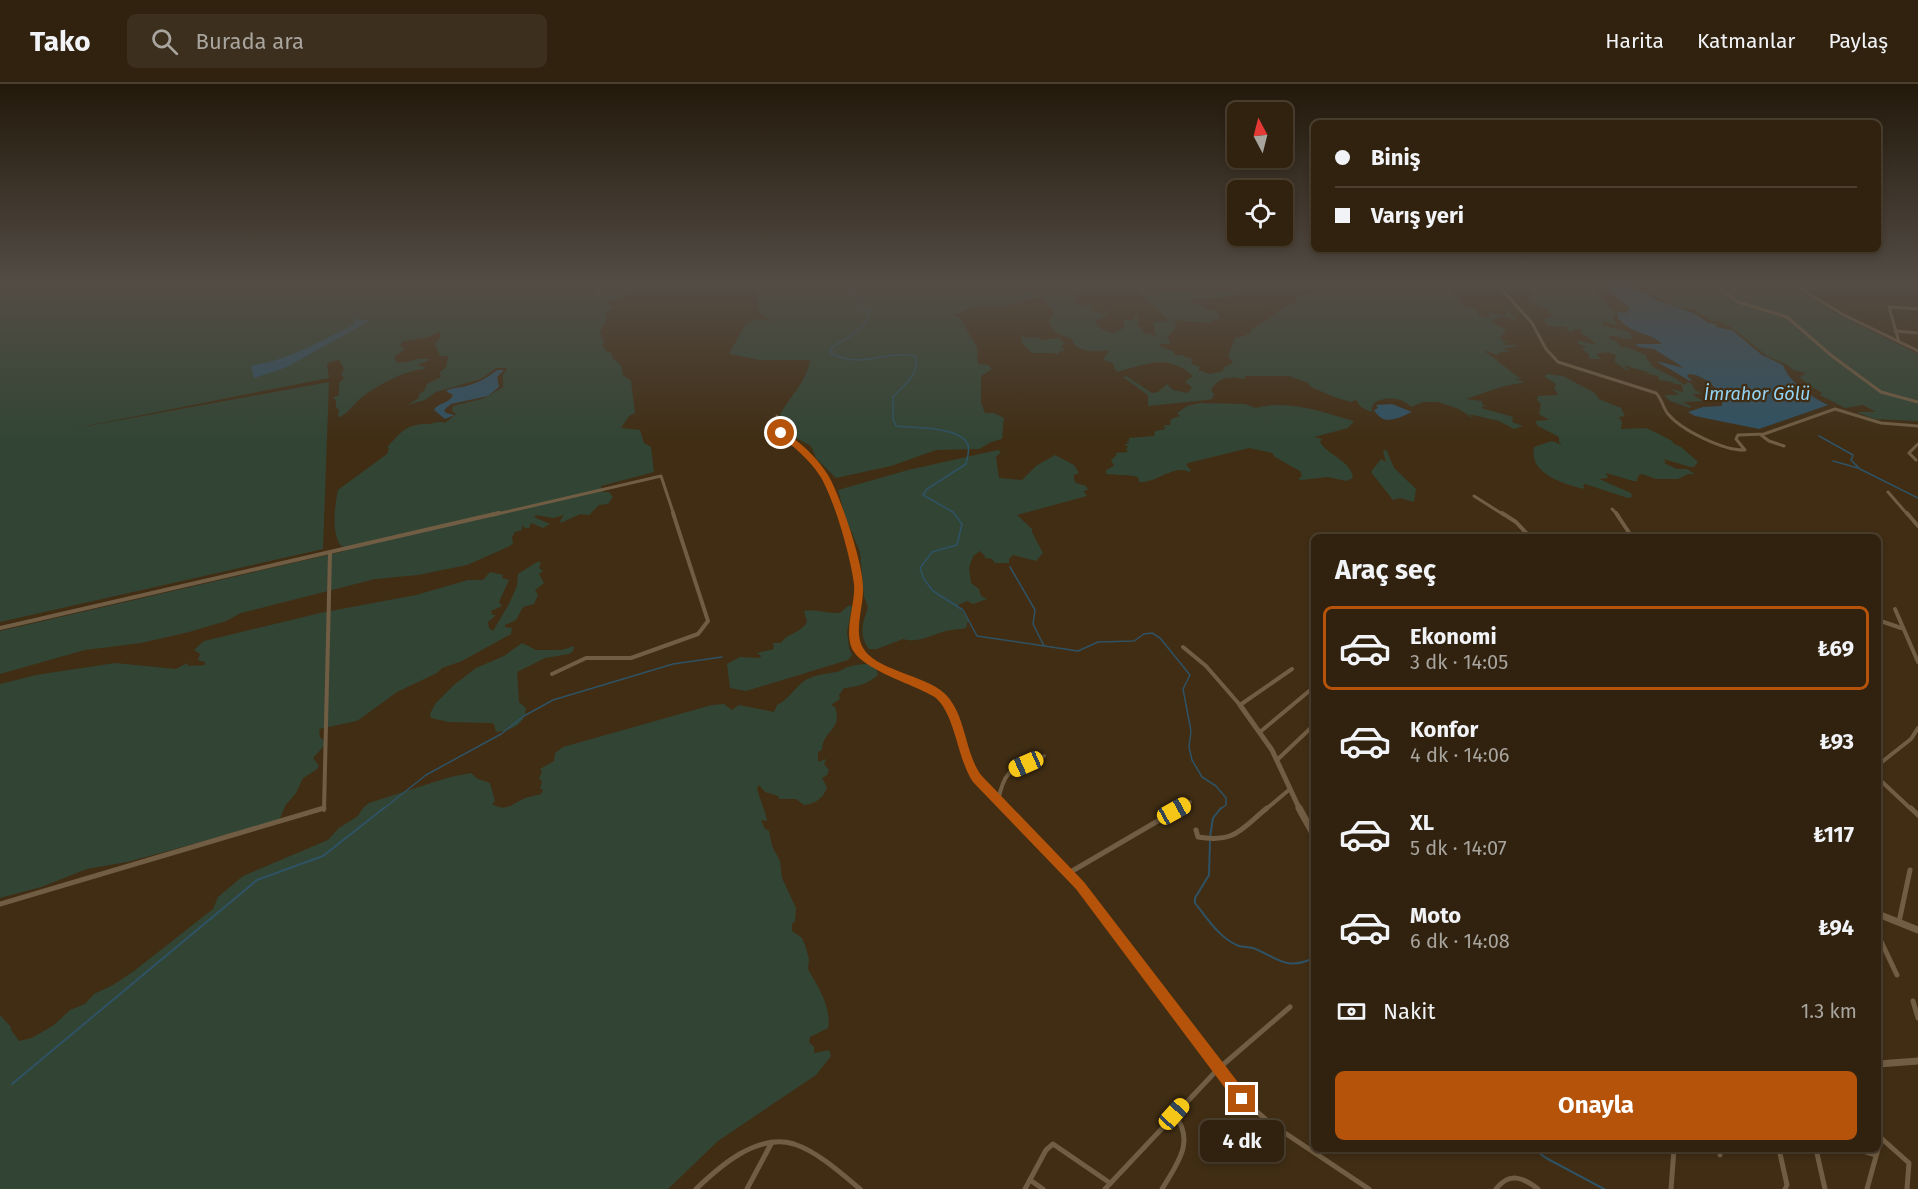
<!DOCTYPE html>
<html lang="tr">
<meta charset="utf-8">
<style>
:root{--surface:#30220f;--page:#3c2f1d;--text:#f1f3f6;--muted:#a8a49e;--line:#4b3f2f;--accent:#b45309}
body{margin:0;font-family:"Fira Sans",sans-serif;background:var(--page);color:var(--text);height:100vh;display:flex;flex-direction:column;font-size:22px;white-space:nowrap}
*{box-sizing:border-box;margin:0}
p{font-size:20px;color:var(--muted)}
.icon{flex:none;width:33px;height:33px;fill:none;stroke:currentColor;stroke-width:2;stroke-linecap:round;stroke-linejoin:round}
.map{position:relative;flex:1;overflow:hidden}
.drawer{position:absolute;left:1311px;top:450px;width:570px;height:618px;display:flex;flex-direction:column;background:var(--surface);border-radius:9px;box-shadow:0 3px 9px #0003,0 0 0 2px var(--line)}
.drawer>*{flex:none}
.top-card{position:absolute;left:1311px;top:36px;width:570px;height:132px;border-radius:9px;box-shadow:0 3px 9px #0003,0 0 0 2px var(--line);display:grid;align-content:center;height:132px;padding:0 24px;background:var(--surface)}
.needle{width:39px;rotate:353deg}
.fabs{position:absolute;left:1227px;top:18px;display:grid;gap:12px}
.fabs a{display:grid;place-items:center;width:66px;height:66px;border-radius:9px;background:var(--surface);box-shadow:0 3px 9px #0003,0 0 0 2px var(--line);font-size:30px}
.end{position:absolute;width:27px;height:27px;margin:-14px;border:8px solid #b45309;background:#fff;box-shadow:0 0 0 3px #fff}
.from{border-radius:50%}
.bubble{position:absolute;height:42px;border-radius:9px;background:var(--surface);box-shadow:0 3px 9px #0003,0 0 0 2px var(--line);font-size:20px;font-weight:700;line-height:42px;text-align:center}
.car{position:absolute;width:18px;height:36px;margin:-18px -9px;border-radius:8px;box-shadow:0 0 4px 2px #0007;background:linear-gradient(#f5c518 24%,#345 0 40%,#f5c518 0 76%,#345 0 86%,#f5c518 0)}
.top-card b{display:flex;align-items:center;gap:21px;height:57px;font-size:22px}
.top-card b+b{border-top:2px solid var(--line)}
.top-card i{width:15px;height:15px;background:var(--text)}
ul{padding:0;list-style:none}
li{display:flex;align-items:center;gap:18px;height:84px;margin:0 12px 9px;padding:0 12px;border:3px solid transparent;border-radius:9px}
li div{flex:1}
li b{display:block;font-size:22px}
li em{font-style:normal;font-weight:700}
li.on{border-color:var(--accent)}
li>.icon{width:54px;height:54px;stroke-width:1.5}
h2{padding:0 24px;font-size:27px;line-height:72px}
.pay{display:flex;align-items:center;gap:15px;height:66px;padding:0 24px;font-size:22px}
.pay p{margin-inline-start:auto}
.cta{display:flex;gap:12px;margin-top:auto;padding:12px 24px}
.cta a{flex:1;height:69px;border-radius:9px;background:var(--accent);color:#fff;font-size:24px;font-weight:700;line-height:69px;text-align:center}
header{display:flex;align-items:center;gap:36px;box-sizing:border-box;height:84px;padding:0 30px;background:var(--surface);border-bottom:2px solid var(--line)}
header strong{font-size:28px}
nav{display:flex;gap:33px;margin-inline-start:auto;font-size:21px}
.search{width:420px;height:54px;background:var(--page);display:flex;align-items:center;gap:15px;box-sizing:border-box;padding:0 21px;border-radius:9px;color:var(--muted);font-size:22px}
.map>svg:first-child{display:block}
.green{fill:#324534}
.water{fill:#2f5264}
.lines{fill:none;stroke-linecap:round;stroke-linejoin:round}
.stream-far1{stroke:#2f5264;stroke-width:1.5}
.stream{stroke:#2f5264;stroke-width:2}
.street-far2{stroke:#715d43;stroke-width:3}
.street-far1{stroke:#715d43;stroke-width:4}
.street{stroke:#715d43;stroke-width:5}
.secondary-far1{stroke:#715d43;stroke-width:5}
.secondary{stroke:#715d43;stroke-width:7}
.route{fill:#b45309}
.labels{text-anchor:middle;stroke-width:4.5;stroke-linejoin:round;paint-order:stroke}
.far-water-label{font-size:18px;font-style:italic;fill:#93d3f5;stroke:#402d14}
</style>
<header>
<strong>Tako</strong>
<div class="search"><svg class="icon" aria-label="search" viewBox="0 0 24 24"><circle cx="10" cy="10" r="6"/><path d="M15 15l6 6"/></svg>Burada ara</div>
<nav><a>Harita</a><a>Katmanlar</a><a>Paylaş</a></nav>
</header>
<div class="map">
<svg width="1918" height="1105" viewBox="0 0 1918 1105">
<rect width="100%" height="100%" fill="#402d14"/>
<g class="green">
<path d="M0,201H658L607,218L612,224L605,229L607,234L600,248L604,259L602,262L608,268H613L610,269L613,272L612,274L621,281L623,291L631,297L635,329L629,332L621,344L640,346L644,359L651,363L654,388L601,402L603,408H609L613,413L608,420L599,421L589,431L580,430L561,439L560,437L564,431L553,434L536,431L534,433L550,440L543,444L531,439L529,444H525L522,441V446L515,448L512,453L513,459L510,462L467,481L418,491L375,495L241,529L226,537L189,548L141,559L85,566L0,590V547L345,467L346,463L341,462C331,449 335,420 338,406L387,370L389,364L387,363C401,349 405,340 427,340C434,340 438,336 445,339L456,330L452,327L453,322L485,314L503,303V291L507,284H496L481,295L436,308L425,316L408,321L419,314V310L424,307L427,300L441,293L440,288L446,284L448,272H440L435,260L440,254V247L429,253L403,257L400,262L405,265L394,273L397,278C408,281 419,271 430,276L417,281L425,283V285C407,285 374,303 361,314C353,321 349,328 340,333L338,332L339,326L336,323V316L333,314L339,311V299L344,294L341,290L344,285L339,276L330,278L327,281L329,294L71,345L329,298L323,465L0,538Z"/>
<path d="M725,201H968L984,206L987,201H1033L1026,204L1032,207L1044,201L1050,204L1092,201L1078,210L1074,218L1084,223L1096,219L1090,225L1102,230L1111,226C1106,232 1100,234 1095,238L1103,246L1114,249L1125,243L1123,236H1133L1137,230V235L1140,237L1137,239L1145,250L1150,249L1156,253L1153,238L1167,237L1166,234L1132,201H1149L1168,207L1204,204L1238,206L1240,209L1227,213L1191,215L1193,220L1199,219L1204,225L1215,226L1220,234L1209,239L1173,236L1176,239L1175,244L1167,253L1170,256L1169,260H1158L1163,264L1173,267L1175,271H1183L1184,273L1191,274L1192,280L1200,283L1198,286L1209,290L1223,287L1224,283L1233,279L1228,272L1235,254L1250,250L1252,244C1272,237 1280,222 1296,218V213L1312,209L1307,201H1458L1451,209L1460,214L1454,215L1463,220V223L1476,224V226H1480L1477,228L1480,229L1477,231L1489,234L1490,229L1506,231L1505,225L1515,233V236L1502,232L1490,237L1506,246L1500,254L1510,259L1503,258L1504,261H1519L1504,265L1509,268H1501L1497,271L1483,266L1521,295H1514L1525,298L1501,303L1466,315L1482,317V320L1488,323L1483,322L1481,324L1513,333L1512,338L1523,342L1514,345L1499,337L1469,330L1473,333H1471L1459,325L1438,318H1423L1411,323C1402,313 1385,312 1374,319L1371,328L1361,323L1356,316L1351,318L1334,313L1311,303L1308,299L1289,292H1244L1246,295C1230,292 1219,292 1211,306L1214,310L1212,315L1207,316L1148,322V311L1123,293L1126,292L1152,309L1158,308L1167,300L1173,306L1188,309L1192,303L1185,298L1193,292C1167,269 1147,280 1117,288C1110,278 1118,280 1103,276L1109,266C1096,268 1075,269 1072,255C1061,251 1053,249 1049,238L1054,227L1047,221L1045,215C1029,210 1018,222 1003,222C996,223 982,221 975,222C973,223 957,230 954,231L960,234L977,263L978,280L988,281L992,285L981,292V319L985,329H994L1004,334L1002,355L991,358L979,365L936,366L891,382L836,394L816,374L811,362L785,348L779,333C788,314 807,298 810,276H760L729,270L746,239L758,235L775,238C749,228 764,221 755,203Z"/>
<path d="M1514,201H1591C1597,212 1607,220 1616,229L1612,234L1617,241L1602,237L1603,240L1601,241L1629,248L1632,254C1625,257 1618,251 1610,252L1609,255L1616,257L1622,264L1627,263L1646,271L1647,276L1652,279L1649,280C1660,288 1675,292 1684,301L1688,298L1692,300L1694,305L1702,310H1692L1703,317L1683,318L1692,323L1690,324L1670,317L1664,311H1679L1671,305L1683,308L1682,301L1671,299L1674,298L1659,296L1658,292L1645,289H1651L1622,281L1630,286H1626L1615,278V274L1617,272C1605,265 1603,270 1596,270L1601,275H1590L1588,269L1582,265L1586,263L1578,259L1577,256L1596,261L1595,259L1582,249L1581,245H1575L1570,248L1566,243L1548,242L1544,236L1552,231C1549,223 1536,220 1528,217L1526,214L1533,212L1530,208L1515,204Z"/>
<path d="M1635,201H1790L1838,230L1918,270V337L1874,335L1856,328H1876L1863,321L1845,324L1820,311L1822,309C1813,303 1807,301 1800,293L1806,289L1793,286L1788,281L1767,272L1731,243L1719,237H1711L1693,225C1677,227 1650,209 1635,201Z"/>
<polygon points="1021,251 1027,254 1038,253 1040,256 1059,254 1064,259 1061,263 1066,266 1058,268 1059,271 1054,269 1032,269 1022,259"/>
<path d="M1546,290L1563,292L1595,309L1599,315L1621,324L1625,332L1619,333L1622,338L1621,345L1646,344L1659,350L1672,357L1674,360L1681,363L1698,378L1694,383H1690L1664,375L1666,378L1664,379L1677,385H1687L1695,390H1688L1678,395H1656L1642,390L1638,392L1637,397H1633L1606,389L1608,394L1599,395L1631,409L1632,413L1628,414L1585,400L1583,401L1585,405C1566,401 1528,390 1534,363L1552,357L1562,361L1559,358V353L1538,342L1535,337L1549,336L1539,330L1541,320L1537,316L1538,312L1558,311L1554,304L1556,300L1545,293Z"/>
<path d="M1200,319L1245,320L1256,324C1286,315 1324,328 1354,337L1348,344L1314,353L1322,355L1320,358C1328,372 1351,376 1353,394L1347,397L1327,393L1302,396L1298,395L1302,392L1300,387L1275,373L1272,369L1249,364L1188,379L1186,381L1191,386L1189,388C1173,380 1156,400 1139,398L1138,393C1127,390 1117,392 1106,390V386L1114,382L1111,376L1117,371L1115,369L1128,368L1126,365L1128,363L1124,360H1129L1126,358L1129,357V354L1154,352L1155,347L1165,345L1164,341H1170L1171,335L1180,332L1177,329L1187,322Z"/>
<polygon points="1386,365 1394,384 1416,405 1414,418 1400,414 1393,416 1371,388 1381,375 1386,378 1383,368"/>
<path d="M998,366L1001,368L996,373L999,394L1022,396L1036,382L1055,371L1074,381L1079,389L1074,391V396L1076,399L1086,402L1088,406L1083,407L1087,412L1017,431L1032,445V448L1043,469L1036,477L1013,471L1009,475V479H995L992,475L985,474V472L980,467L973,472L969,484L971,499L979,505L981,512L987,515L973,520L967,517L958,521L968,536L966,544C959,546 953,545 946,547C934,550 917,560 903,555L877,565H869C858,550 863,539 868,523L864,513L860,468L846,435L838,406L908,386Z"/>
<polygon points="537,478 541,478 539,484 543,487 539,490 544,499 535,506 538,511 534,520 523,523 516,536 505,541 505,543 512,544 511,550 462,577 442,584 437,589 397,608 357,637 319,645 320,653 325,657 324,662 313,674 319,682 316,686 303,694 296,709 285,722 279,737 127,778 87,785 41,803 0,814 0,600 36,591 115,579 176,585 187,579 188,582 205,581 205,578 198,576 200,570 194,566 204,557 320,529 416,511 468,496 483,496 490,488 503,491 502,494 509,496 499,518 502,522 491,527 492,531 496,531 488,538 489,544 493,547 509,520 517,502 518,490"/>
<path d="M849,521L852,523L847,548L849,564L852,571L848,576L746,607L730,604L727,580L740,573L760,574L761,572L757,569L774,565L773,559H781C787,549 800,550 807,538L804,527C815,524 828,530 840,529Z"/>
<path d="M522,559L536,566H562L574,562L573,567L569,570L545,574L517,588L519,618L526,624C525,641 512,646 496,648L494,640L490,639L448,638L431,634L430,630L435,620L455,600L476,584L504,572Z"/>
<path d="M867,580L876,583L878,591C870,599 854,604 844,604L839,611L840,615L831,621L835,623C843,647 823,645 822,666L818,668V678L826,675L824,680L829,686L827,691L822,694L827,703C824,714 815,720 804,721L796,715H779L778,712L765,708L759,701L757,704C759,714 766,728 767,737L761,736L765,745L769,747L772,762L780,777L782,794L796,824L795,837L792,840V847L802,854L805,861L809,875L808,885C818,903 832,924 828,944L810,953L809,958L814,963V969L829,966L831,972L816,991L718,1057L668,1105H0V931L11,943V946L19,957L32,954L54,941L70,926L85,920L94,910L113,901L134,887L213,825L218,813L243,792L328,756L339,744L358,732L363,724L369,719L450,693L471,689L478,695L490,699L495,717L492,720C503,727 511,722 521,716C526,713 535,712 541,710L543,706L540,704L542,698L539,694L542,688L540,685L554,677L555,669L563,663L712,621L724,620L732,626L739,621L774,628L777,621C788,616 795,604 804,597C814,591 824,590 836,588C840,588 844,584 848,583C854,581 861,580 867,580Z"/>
</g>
<g class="water">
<path d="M1600,201H1631L1659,217L1696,230L1708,239L1715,240L1716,243L1732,246L1762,271L1783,281C1789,298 1810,312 1828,321L1759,345L1695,332L1688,328L1703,323L1722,322C1725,308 1703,290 1689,290L1687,292L1692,297H1690L1656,277L1684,284L1654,265L1639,263L1635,260H1662C1647,246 1635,253 1618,234V228L1627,229L1629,223C1618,217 1612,206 1600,201Z"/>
<path d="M352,235L369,237L287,283L254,294L251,281C286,278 319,257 351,242L355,238Z"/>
<path d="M497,286H504L497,293L499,303L488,312L451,320L444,326L446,329L454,331L445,335L434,326C437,319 449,320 453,311L446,307C453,303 459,304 466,302C478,299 489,293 497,286Z"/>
<path d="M1392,320L1412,328C1398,334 1384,343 1374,326L1378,324L1376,321Z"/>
</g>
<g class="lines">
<g class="stream-far1">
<path d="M849,201L862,225L869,228C865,249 845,253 830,265L832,270C865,285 883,266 915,272C921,290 904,301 893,313V335L896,342C912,344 962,342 968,361C970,367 967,374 966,380L927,405L923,411L953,428L962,440L957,461L932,468L920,484L924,495L933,507L963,526L977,552L1078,567L1098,558L1134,557L1144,550L1152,549L1160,554L1190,591L1183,605L1191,647L1189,663L1192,676L1202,693L1216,702L1226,714V721L1219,726"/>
<polyline points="1819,352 1853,371 1851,376 1860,385 1918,414"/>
<polyline points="1833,377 1858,384"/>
<polyline points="1010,483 1035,526 1033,540 1044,562"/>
<polyline points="382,726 426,691 501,650 524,632 553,616 673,580 722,573"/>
</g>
<g class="stream">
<polyline points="1210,753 1213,734 1221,724"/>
<path d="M1210,757L1209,791L1195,814V819C1207,834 1220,855 1239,862C1243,863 1248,863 1253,864C1278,874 1286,887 1314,874"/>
<polyline points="12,1000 257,796 323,772 384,724"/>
<polyline points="1534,1065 1546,1074 1604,1105"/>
</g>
<g class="street-far2">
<polyline points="596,201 599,211"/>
<path d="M1498,201L1532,239L1546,265L1558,278L1656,309C1662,315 1663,324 1668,330C1681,346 1724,367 1745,366L1736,355L1738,351L1764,350L1835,325L1881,339L1918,342"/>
<polyline points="1716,201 1738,218 1787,233 1832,272 1881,308 1918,318"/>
<polyline points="1794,201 1844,231 1918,267"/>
<polyline points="1895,247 1918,249"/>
<polyline points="1899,258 1889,223 1918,225"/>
<path d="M777,332C777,352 797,358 809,371C823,388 831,410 839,431"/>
<polyline points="1761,351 1769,357 1784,362"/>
<polyline points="1916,376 1909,369 1918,360"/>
<polyline points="1888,408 1908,431"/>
<polyline points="1474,412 1504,431"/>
<polyline points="1612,425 1618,431"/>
<polyline points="493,431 661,392 674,431"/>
</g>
<g class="street-far1">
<path d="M839,429C848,451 857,475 859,499C860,519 848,544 857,563C870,589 917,590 938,610C959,628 960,661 971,684C979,700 995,713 1007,726"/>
<polyline points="1502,429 1516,438 1530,453"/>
<polyline points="1616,429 1632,453"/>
<polyline points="1907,429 1918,442"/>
<polyline points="1895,525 1918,578"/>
<polyline points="1878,536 1901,544"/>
<polyline points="0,544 499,429"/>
<polyline points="1183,563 1206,582 1240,621 1292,585"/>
<polyline points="552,590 586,574 631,574 698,550 708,537 673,429"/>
<polyline points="1260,648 1314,603"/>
<polyline points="1277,676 1314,641"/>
<polyline points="1878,681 1911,655 1918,644"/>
<polyline points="1878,694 1912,726"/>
<path d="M998,717C1005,682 1014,685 1044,672"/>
<polyline points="324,726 330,469"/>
<polyline points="1177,726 1190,718"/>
<polyline points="1265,726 1290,705"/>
</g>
<g class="street">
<polyline points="1006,724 1080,802 1242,1015 1270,1039 1369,1105"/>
<polyline points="1911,724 1918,731"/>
<path d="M1196,746L1198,753C1235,759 1240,746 1267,724"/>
<polyline points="1067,790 1180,724"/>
<polyline points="0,820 324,724"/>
<polyline points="1899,838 1910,786"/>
<polyline points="1878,851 1897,891"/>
<polyline points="1913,917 1918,934"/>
<polyline points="1878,970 1880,980"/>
<polyline points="1878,1049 1881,1054 1878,1064"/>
<polyline points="1881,1054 1909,1079 1907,1105"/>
<polyline points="1779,1065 1787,1101 1785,1105"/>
<polyline points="1816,1065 1825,1105"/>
<polyline points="1857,1065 1876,1071"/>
<polyline points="1720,1071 1721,1065"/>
<polyline points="1030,1096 1043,1105"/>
<path d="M696,1105C720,1082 757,1049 794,1060C818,1068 841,1089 860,1105"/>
<polyline points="747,1105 771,1060"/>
<polyline points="1025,1105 1046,1066 1053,1060 1110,1099"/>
<polyline points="1105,1105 1218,985 1290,923"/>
<path d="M1162,1105C1177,1080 1196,1057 1174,1030"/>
<path d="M1496,1105C1509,1088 1523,1093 1538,1105"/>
<polyline points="1671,1105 1674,1065"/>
<polyline points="1867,1105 1878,1065"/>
</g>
<polyline class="secondary-far1" points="1240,621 1272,666 1300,726"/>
<g class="secondary">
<polyline points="1299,724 1314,751"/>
<polyline points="1878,830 1918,846"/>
<polyline points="1878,980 1918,977"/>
</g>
</g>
<linearGradient id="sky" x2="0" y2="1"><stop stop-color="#23190b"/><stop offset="0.56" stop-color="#534c45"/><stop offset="1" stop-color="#534c45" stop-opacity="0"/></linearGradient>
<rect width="1918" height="356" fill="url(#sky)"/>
<path class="route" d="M778,347C785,347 789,350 794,355C807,364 819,377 828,391C840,411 863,479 863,503C864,521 854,546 862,562C873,586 925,591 944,609C966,629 964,667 981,691L1084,798L1247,1010L1249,1015L1247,1020L1242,1022L1237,1020L1076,805L973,698C957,674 956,634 937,615C933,611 926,609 921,606C902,597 866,585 854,568C842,550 856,520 854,500C851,474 834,414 820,392C809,375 794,363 778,350Z"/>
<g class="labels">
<g class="far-water-label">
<text x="1757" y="316">İmrahor Gölü</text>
</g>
</g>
</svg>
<div class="fabs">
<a><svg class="needle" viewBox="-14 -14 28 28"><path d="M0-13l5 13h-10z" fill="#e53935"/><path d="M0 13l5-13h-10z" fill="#a8a49e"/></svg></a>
<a><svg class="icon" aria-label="locate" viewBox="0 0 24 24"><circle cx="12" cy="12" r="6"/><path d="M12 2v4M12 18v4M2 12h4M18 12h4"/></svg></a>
</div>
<i class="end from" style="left:781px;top:349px"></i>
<i class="end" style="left:1242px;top:1015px"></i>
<div class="bubble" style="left:1200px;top:1036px;width:84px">4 dk</div>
<i class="car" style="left:1026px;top:680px;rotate:246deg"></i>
<i class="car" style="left:1174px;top:727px;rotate:61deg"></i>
<i class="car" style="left:1174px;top:1030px;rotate:42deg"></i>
<div class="top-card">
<b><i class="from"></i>Biniş</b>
<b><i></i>Varış yeri</b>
</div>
<section class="drawer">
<h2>Araç seç</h2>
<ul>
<li class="on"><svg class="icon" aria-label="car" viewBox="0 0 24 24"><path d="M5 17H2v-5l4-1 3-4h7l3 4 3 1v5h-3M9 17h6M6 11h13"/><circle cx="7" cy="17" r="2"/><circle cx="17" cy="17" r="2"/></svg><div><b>Ekonomi</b><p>3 dk · 14:05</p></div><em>₺69</em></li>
<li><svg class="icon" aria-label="car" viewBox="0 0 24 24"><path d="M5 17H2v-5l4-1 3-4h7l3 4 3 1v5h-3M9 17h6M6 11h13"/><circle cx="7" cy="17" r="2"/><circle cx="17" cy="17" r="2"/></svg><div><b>Konfor</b><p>4 dk · 14:06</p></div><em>₺93</em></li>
<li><svg class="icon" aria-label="car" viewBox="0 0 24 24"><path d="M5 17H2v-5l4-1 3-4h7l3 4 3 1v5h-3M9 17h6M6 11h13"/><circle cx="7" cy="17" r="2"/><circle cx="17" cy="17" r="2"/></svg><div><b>XL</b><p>5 dk · 14:07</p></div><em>₺117</em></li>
<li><svg class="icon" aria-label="car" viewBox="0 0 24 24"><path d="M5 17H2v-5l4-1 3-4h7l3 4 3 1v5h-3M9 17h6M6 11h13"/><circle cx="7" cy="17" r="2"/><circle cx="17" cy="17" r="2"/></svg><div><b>Moto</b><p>6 dk · 14:08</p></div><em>₺94</em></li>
</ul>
<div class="pay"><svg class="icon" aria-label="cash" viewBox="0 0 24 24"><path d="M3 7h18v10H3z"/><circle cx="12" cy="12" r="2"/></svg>Nakit<p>1.3 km</p></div>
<div class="cta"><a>Onayla</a></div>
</section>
</div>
